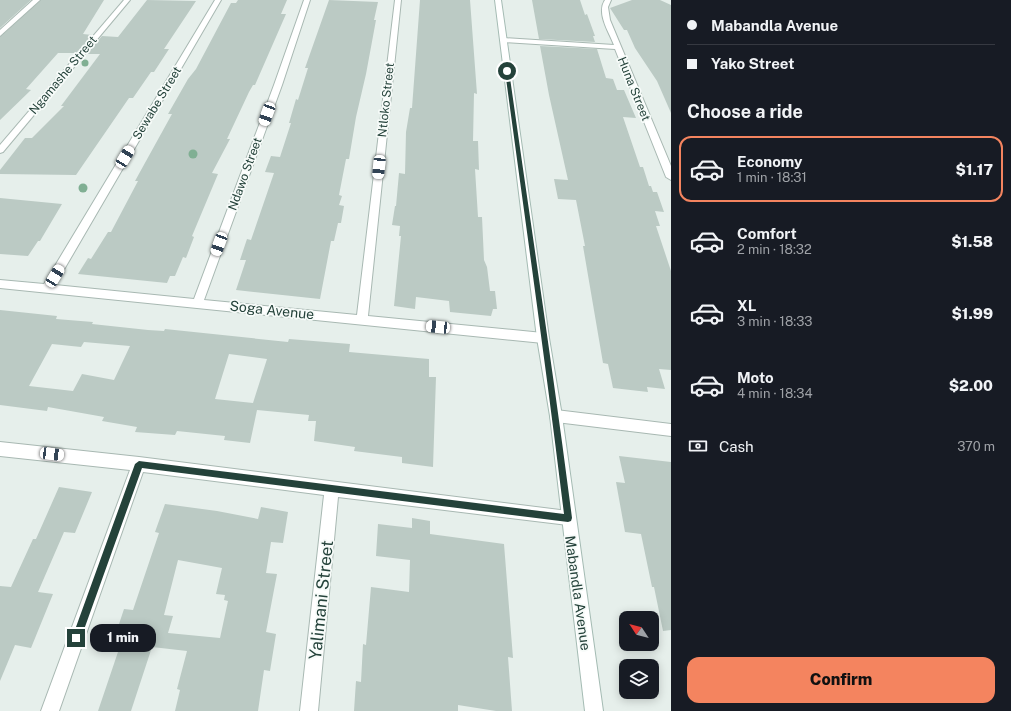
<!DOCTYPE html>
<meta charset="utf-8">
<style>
:root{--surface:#171b24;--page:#20242c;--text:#f1f3f6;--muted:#9ea1a6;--line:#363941;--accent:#f4845f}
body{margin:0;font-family:"Public Sans",sans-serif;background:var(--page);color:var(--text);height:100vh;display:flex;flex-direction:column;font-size:15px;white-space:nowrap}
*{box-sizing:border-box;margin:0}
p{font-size:13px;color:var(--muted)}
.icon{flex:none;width:22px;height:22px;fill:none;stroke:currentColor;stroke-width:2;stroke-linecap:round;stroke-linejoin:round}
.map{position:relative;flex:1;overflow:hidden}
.panel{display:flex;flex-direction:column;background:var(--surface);width:340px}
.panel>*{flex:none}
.guide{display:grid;align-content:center;height:88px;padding:0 16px;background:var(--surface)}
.needle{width:26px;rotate:306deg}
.controls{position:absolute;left:619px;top:611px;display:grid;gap:8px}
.controls a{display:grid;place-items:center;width:40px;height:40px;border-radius:8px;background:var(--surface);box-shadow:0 2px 10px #0003;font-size:20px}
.end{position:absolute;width:18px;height:18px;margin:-9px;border:5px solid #24423a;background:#fff;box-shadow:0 0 0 2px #fff}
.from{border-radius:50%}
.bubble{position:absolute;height:28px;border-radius:12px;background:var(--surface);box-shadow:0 2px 10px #0003;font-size:13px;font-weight:800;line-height:28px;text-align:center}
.car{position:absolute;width:12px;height:24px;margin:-12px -6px;border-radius:5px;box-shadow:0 0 3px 1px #0007;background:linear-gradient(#fff 24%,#345 0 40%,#fff 0 76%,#345 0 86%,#fff 0)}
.guide b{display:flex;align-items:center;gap:14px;height:38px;font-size:15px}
.guide b+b{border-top:1px solid var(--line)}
.guide i{width:10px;height:10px;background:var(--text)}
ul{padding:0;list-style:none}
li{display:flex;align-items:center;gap:12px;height:66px;margin:0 8px 6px;padding:0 8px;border:2px solid transparent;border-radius:12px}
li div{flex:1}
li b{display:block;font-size:15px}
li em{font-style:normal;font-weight:800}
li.current{border-color:var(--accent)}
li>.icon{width:36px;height:36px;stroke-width:1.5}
h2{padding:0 16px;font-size:18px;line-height:48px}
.pay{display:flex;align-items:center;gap:10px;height:44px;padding:0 16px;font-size:15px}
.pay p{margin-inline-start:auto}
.action{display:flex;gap:8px;margin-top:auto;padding:8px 16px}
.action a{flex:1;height:46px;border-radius:12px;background:var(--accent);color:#111;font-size:16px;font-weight:800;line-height:46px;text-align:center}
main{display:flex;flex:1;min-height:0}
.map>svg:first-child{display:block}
.building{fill:#bbcac4;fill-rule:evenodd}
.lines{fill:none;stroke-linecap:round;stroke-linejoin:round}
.street-casing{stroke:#a8b8b2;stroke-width:2}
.secondary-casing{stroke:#a4bbb3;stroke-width:2}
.street{fill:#fff;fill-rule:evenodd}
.secondary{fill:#fff;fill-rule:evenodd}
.tree{fill:#80af93}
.route{fill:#24423a}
.labels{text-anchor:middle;stroke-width:3.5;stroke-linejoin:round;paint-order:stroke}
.far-street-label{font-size:12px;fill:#24423a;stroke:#f7fbf9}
.street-label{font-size:14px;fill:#24423a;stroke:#f7fbf9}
.near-street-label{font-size:17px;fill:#24423a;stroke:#f7fbf9}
</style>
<main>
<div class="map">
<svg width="671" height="711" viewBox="0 0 671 711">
<rect width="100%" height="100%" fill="#e6efeb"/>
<g class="building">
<polygon points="0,0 31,0 0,28"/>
<polygon points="41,0 104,0 83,34 92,35 77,53 58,53 26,89 31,90 0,120 0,37"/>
<polygon points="147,0 196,1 164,49 169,49 154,72 151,72 133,98 129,98 76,175 0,174 0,170 25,138 32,138 64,106 61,106 100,54 87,54 102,36 118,37"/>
<polygon points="238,0 287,0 281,14 286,14 255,85 253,85 249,92 227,139 230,139 212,173 218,174 192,236 194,237 186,258 183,257 175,276 170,276 167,283 78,274 88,258 91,259 108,232 111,232 138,181 135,181 172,114 168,114 188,79 196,69 231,3 236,3"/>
<polygon points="329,0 378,2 374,20 376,20 366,74 356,117 349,159 346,159 339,195 342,196 339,205 344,206 341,223 338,223 334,241 331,241 320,299 236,290 246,260 240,260 247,239 251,240 274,173 265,172 271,156 280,157 291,123 289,123 296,99 298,100 308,68 305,68"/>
<polygon points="420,0 470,0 477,94 474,93 473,141 478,141 479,170 475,169 478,217 482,217 484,260 487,267 490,291 495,291 497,309 493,309 491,316 450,312 449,301 416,297 415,309 394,306 401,236 399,236 400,226 392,225 395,206 396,206 399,173 405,174 406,132 410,108 412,108"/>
<polygon points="532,0 580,0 585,15 587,14 595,36 593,36 595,42 539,39"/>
<polygon points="632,0 660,0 671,5 671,113 657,81 635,48 627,30 624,30 610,8"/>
<polygon points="540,46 597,49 606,78 613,79 617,90 624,90 636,118 623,117 640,167 643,167 649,186 651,186 653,192 657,192 664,212 655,211 660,226 656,226 671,271 671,370 659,369 665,389 647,387 648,392 613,388 608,364 603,363 583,246 585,246 576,200 558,199 554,179 568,180 549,95"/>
<polygon points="0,198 62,204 40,241 38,241 28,256 0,254"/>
<path d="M0,310L57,316L56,319L93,322L92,324L148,330L164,331L165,329L288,342L289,339L350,344L349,352L429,359V377H436L433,467L402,463V457L354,451L355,447L314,441L316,421H308L309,415L257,410L250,443L224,440L225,436L177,431L175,435L135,432L137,427L102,421L104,417L48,407L47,411L0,405ZM84,342L130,346L114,380L82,374L73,391L29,386L52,344L81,347ZM229,354L267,359L253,403L215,399Z"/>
<polygon points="619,456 671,462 671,630 663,631 654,587 652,587 641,534 625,532 616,482 625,483"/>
<polygon points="59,487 92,492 75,533 64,532 38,592 53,594 31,648 15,645 0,681 0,586 11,587 33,539 36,539"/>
<path d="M165,504L217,511L258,519L261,507L288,512L283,543L271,542L266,573L277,574L266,632L276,634L270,671L264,670L258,711H175L180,690L177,689L187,651L152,647L131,711H98L119,649L111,648L124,609L133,610L159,533L155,532ZM178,560L222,568L216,594L225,595L224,600L228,601L220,638L168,633L173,616L164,615Z"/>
<polygon points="412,518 430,521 430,534 504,544 513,658 508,657 512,711 496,711 458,705 458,711 354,711 356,681 361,682 363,644 366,645 371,587 409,592 410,560 376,556 378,524 412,528"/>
</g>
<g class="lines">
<defs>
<g id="street">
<polygon points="33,0 40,0 0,36 0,30"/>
<polygon points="124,0 130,0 3,152 0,153 0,145"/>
<polygon points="215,0 221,0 55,285 194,299 274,85 304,0 310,0 282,85 204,300 357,315 395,0 401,0 368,316 543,333 547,335 549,338 547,341 543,343 0,288 0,280 44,284"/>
<path d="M605,0H611L608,7L610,20L671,166V180L666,177L615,49L503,42L500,40L503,38L614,45C609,32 596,13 605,0Z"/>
<polygon points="556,410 671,424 671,436 556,422 551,420 550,416 551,412"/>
<polygon points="0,442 139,457 568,511 573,513 575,518 573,523 568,525 338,497 318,711 300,711 324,495 143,472 59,711 41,711 130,470 0,456"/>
</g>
<polygon id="secondary" points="495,0 501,0 549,338 562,416 603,711 585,711 550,416 537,338"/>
</defs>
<use href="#street" class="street-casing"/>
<use href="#secondary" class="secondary-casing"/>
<use href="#street" class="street"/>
<use href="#secondary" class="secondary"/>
</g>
<g class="tree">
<circle cx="85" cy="63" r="3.5"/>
<circle cx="193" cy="154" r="4.5"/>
<circle cx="83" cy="188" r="4.5"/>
</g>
<path class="route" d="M507,70L509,71C530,220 553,369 572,518L571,521L568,522L142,468L81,638L79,642L76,643L73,642L72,638L135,464L139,461L564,514C546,366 525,219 505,71Z"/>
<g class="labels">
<g class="far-street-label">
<text transform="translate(63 75) rotate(-50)" y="4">Ngamashe Street</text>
<text transform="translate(634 89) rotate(68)" y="4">Huna Street</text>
<text transform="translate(386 100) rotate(-84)" y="4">Ntloko Street</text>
<text transform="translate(157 103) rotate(-59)" y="4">Sewabe Street</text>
<text transform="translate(245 174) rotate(-70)" y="4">Ndawo Street</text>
</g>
<g class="street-label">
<text transform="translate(272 310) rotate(6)" y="5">Soga Avenue</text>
<text transform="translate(578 593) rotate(82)" y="5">Mabandla Avenue</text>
</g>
<g class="near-street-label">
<text transform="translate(321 600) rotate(-84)" y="6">Yalimani Street</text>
</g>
</g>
</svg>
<div class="controls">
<a><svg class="needle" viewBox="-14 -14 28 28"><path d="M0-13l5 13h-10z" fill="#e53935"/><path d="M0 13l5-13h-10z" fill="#9ea1a6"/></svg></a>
<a><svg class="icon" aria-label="layers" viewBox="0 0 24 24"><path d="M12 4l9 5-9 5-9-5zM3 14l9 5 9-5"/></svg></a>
</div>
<i class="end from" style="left:507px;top:71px"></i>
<i class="end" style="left:76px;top:638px"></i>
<div class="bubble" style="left:90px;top:624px;width:66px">1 min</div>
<i class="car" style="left:267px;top:114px;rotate:200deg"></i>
<i class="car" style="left:125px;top:157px;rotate:31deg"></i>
<i class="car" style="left:379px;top:167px;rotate:186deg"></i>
<i class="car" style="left:219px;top:244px;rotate:200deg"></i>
<i class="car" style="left:55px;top:276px;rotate:31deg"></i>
<i class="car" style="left:438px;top:327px;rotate:276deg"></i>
<i class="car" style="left:52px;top:454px;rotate:97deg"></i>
</div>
<section class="panel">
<div class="guide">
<b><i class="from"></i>Mabandla Avenue</b>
<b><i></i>Yako Street</b>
</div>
<h2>Choose a ride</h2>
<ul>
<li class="current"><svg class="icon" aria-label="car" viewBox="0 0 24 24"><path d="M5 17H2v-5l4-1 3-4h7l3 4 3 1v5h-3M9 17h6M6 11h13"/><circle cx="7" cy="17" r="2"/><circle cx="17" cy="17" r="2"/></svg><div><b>Economy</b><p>1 min · 18:31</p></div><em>$1.17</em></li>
<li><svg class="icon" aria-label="car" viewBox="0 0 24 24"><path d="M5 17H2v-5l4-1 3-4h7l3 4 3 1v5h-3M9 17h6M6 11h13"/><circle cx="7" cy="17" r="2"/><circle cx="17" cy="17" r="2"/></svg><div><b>Comfort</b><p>2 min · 18:32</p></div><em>$1.58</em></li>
<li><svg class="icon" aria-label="car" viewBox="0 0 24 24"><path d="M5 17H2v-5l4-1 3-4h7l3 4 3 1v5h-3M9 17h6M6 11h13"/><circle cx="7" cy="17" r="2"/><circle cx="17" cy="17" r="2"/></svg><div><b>XL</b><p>3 min · 18:33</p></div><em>$1.99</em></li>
<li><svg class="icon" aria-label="car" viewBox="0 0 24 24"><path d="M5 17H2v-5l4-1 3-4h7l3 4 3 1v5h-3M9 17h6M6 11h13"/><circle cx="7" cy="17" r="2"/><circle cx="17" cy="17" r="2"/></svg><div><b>Moto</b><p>4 min · 18:34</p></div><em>$2.00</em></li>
</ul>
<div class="pay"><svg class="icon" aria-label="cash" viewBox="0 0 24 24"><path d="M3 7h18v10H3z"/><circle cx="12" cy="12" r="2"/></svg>Cash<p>370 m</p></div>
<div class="action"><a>Confirm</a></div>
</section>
</main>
